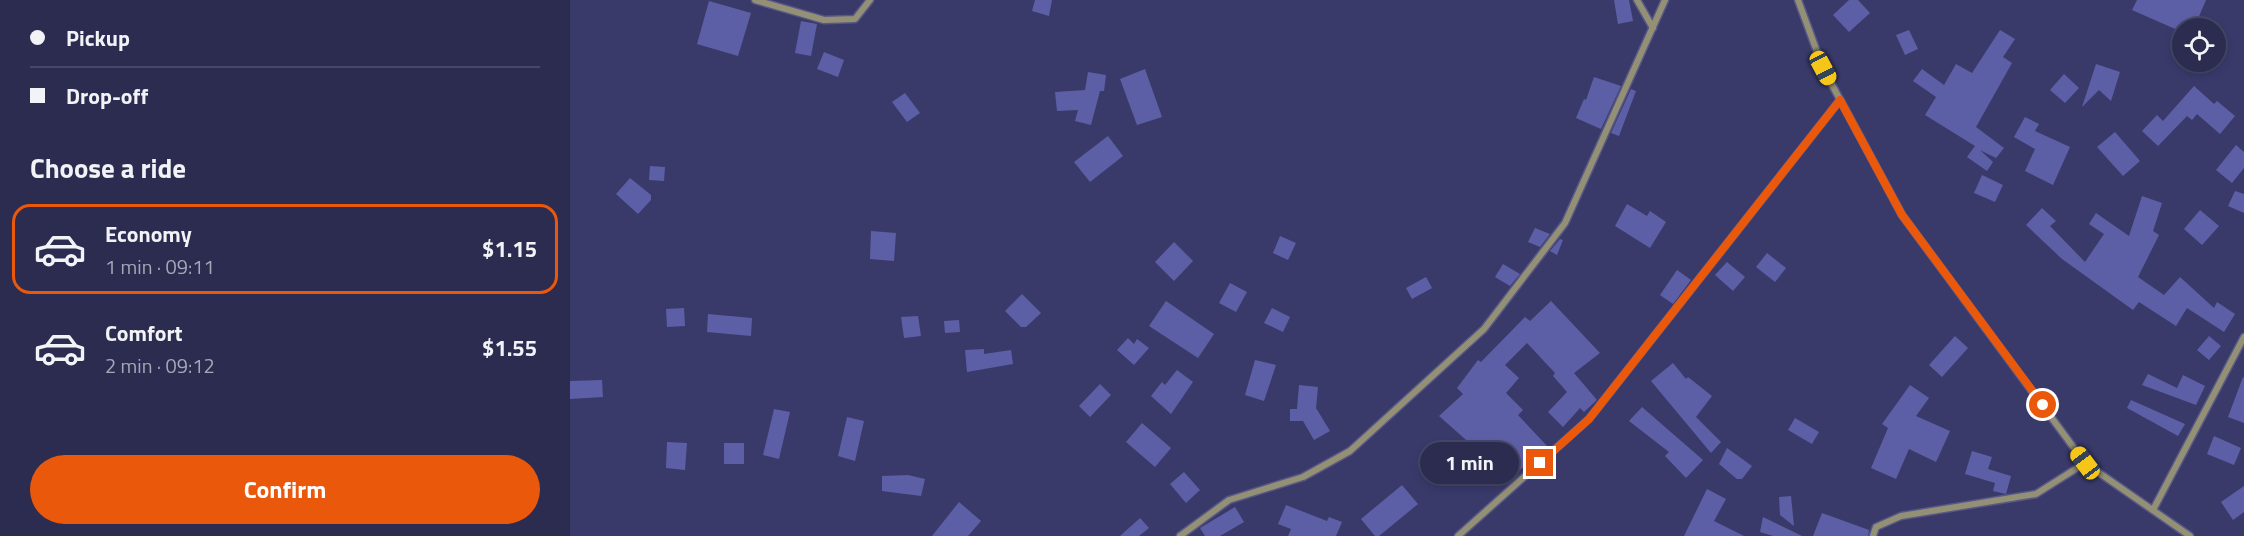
<!DOCTYPE html>
<meta charset="utf-8">
<style>
:root{--surface:#2b2c50;--page:#333457;--text:#f1f3f6;--muted:#a6a7b7;--line:#474867;--accent:#ea580c}
body{margin:0;font-family:"Titillium Web",sans-serif;background:var(--page);color:var(--text);height:100vh;display:flex;flex-direction:column;font-size:22px;white-space:nowrap}
*{box-sizing:border-box;margin:0}
p{font-size:20px;color:var(--muted)}
.icon{flex:none;width:33px;height:33px;fill:none;stroke:currentColor;stroke-width:2;stroke-linecap:round;stroke-linejoin:round}
.map{position:relative;flex:1;overflow:hidden}
.details{display:flex;flex-direction:column;background:var(--surface);width:570px}
.details>*{flex:none}
.hud{display:grid;align-content:center;height:132px;padding:0 30px;background:var(--surface)}
.tools{position:absolute;left:1602px;top:18px;display:grid;gap:12px}
.tools a{display:grid;place-items:center;width:54px;height:54px;border-radius:50%;background:var(--surface);box-shadow:0 3px 9px #0003,0 0 0 2px var(--line);font-size:30px}
.end{position:absolute;width:27px;height:27px;margin:-14px;border:8px solid #ea580c;background:#fff;box-shadow:0 0 0 3px #fff}
.from{border-radius:50%}
.bubble{position:absolute;height:42px;border-radius:21px;background:var(--surface);box-shadow:0 3px 9px #0003,0 0 0 2px var(--line);font-size:20px;font-weight:700;line-height:42px;text-align:center}
.car{position:absolute;width:18px;height:36px;margin:-18px -9px;border-radius:8px;box-shadow:0 0 4px 2px #0007;background:linear-gradient(#f5c518 24%,#345 0 40%,#f5c518 0 76%,#345 0 86%,#f5c518 0)}
.hud b{display:flex;align-items:center;gap:21px;height:57px;font-size:22px}
.hud b+b{border-top:2px solid var(--line)}
.hud i{width:15px;height:15px;background:var(--text)}
ul{padding:0;list-style:none}
li{display:flex;align-items:center;gap:18px;height:90px;margin:0 12px 9px;padding:0 18px;border:3px solid transparent;border-radius:18px}
li div{flex:1}
li b{display:block;font-size:22px}
li em{font-style:normal;font-weight:700}
li.active{border-color:var(--accent)}
li>.icon{width:54px;height:54px;stroke-width:1.5}
h2{padding:0 30px;font-size:27px;line-height:72px}
.cta{display:flex;gap:12px;margin-top:auto;padding:12px 30px}
.cta a{flex:1;height:69px;border-radius:36px;background:var(--accent);color:#fff;font-size:24px;font-weight:700;line-height:69px;text-align:center}
main{display:flex;flex:1;min-height:0}
.map>svg:first-child{display:block}
.building{fill:#5d5fa6}
.lines{fill:none;stroke-linecap:round;stroke-linejoin:round}
.minor-casing{stroke:#575885;stroke-width:9}
.minor{stroke:#939076;stroke-width:6}
.route{stroke:#ea580c;stroke-width:8}
</style>
<main>
<section class="details">
<div class="hud">
<b><i class="from"></i>Pickup</b>
<b><i></i>Drop-off</b>
</div>
<h2>Choose a ride</h2>
<ul>
<li class="active"><svg class="icon" aria-label="car" viewBox="0 0 24 24"><path d="M5 17H2v-5l4-1 3-4h7l3 4 3 1v5h-3M9 17h6M6 11h13"/><circle cx="7" cy="17" r="2"/><circle cx="17" cy="17" r="2"/></svg><div><b>Economy</b><p>1 min · 09:11</p></div><em>$1.15</em></li>
<li><svg class="icon" aria-label="car" viewBox="0 0 24 24"><path d="M5 17H2v-5l4-1 3-4h7l3 4 3 1v5h-3M9 17h6M6 11h13"/><circle cx="7" cy="17" r="2"/><circle cx="17" cy="17" r="2"/></svg><div><b>Comfort</b><p>2 min · 09:12</p></div><em>$1.55</em></li>
</ul>
<div class="cta"><a>Confirm</a></div>
</section>
<div class="map">
<svg width="1674" height="536" viewBox="0 0 1674 536">
<rect width="100%" height="100%" fill="#393a6a"/>
<g class="building">
<polygon points="465,0 482,0 479,16 462,11"/>
<polygon points="1044,0 1059,0 1063,21 1048,24"/>
<polygon points="1279,0 1288,0 1300,13 1279,32 1263,15"/>
<polygon points="1567,0 1636,0 1624,28 1612,28 1612,32 1562,10"/>
<polygon points="139,1 181,13 168,56 127,44"/>
<polygon points="231,21 247,24 241,56 225,53"/>
<polygon points="1339,30 1348,49 1335,55 1326,35"/>
<polygon points="1430,30 1445,39 1433,57 1442,63 1406,127 1434,148 1426,158 1410,150 1423,162 1417,171 1397,157 1405,146 1355,115 1366,97 1343,81 1352,69 1374,85 1386,64 1402,73"/>
<polygon points="254,52 274,60 268,77 247,69"/>
<polygon points="1526,64 1550,72 1541,101 1529,90 1512,107"/>
<polygon points="575,69 592,117 567,125 550,79"/>
<polygon points="518,72 536,75 534,91 530,91 521,125 505,121 508,110 487,111 485,92 515,90"/>
<polygon points="1494,74 1509,88 1495,103 1480,90"/>
<polygon points="1024,77 1051,86 1031,129 1006,118 1014,99 1016,100"/>
<polygon points="1624,86 1644,104 1647,101 1665,116 1650,134 1627,114 1622,120 1617,116 1588,146 1572,131 1587,115 1593,121"/>
<polygon points="1061,89 1066,91 1049,136 1041,133"/>
<polygon points="335,93 350,113 337,122 322,102"/>
<polygon points="1455,117 1469,124 1465,131 1500,147 1483,185 1455,171 1465,149 1444,137"/>
<polygon points="1545,132 1570,161 1553,176 1527,147"/>
<polygon points="538,136 553,156 520,182 504,162"/>
<polygon points="1666,145 1674,152 1674,168 1662,183 1646,170"/>
<polygon points="80,166 95,167 94,181 79,180"/>
<polygon points="1412,175 1433,185 1425,202 1404,193"/>
<polygon points="60,178 81,195 81,200 68,214 46,194"/>
<polygon points="1665,191 1674,194 1674,213 1658,206"/>
<polygon points="1572,196 1592,203 1583,231 1589,235 1568,277 1594,295 1610,277 1644,308 1647,302 1665,314 1654,332 1617,308 1606,326 1569,302 1563,310 1492,259 1456,225 1472,208 1486,221 1480,226 1515,262 1534,234 1519,224 1526,213 1559,236"/>
<polygon points="1057,204 1077,216 1080,211 1096,222 1080,248 1045,226"/>
<polygon points="1630,210 1649,226 1632,245 1614,229"/>
<polygon points="965,228 980,234 970,247 958,242"/>
<polygon points="301,231 326,233 324,261 300,259"/>
<polygon points="710,236 726,243 718,260 703,253"/>
<polygon points="990,239 993,240 987,255 980,251"/>
<polygon points="604,242 623,261 604,281 585,262"/>
<polygon points="1197,253 1216,268 1205,282 1186,267"/>
<polygon points="1157,262 1175,277 1163,291 1145,275"/>
<polygon points="933,264 950,274 940,286 925,277"/>
<polygon points="1107,270 1121,280 1103,304 1090,295"/>
<polygon points="856,277 862,288 842,299 836,288"/>
<polygon points="660,283 677,292 666,312 649,303"/>
<polygon points="452,294 471,313 456,327 451,327 435,311"/>
<polygon points="596,301 644,334 628,358 579,326"/>
<polygon points="981,301 1030,353 1004,373 1027,400 1014,412 1010,408 993,427 978,412 997,392 983,376 985,373 957,343 935,365 949,378 936,393 953,410 948,415 978,447 941,477 916,449 912,454 869,416 893,394 887,388 908,360 911,362 955,317 960,321"/>
<polygon points="114,308 115,326 97,327 96,309"/>
<polygon points="702,308 720,317 713,332 694,323"/>
<polygon points="138,314 182,318 181,336 137,332"/>
<polygon points="348,316 351,336 334,338 331,317"/>
<polygon points="389,320 390,332 375,333 374,321"/>
<polygon points="1385,336 1398,348 1372,377 1359,365"/>
<polygon points="1639,336 1651,346 1639,360 1627,350"/>
<polygon points="558,338 564,344 567,339 579,348 564,365 547,350"/>
<polygon points="414,349 414,354 441,350 443,364 397,372 395,350"/>
<polygon points="685,360 706,365 694,401 675,395"/>
<polygon points="1103,363 1116,379 1118,377 1142,396 1126,417 1151,442 1141,453 1081,381"/>
<polygon points="607,370 623,382 601,414 581,396 592,382 595,385"/>
<polygon points="1578,374 1607,388 1613,375 1635,386 1626,405 1572,385"/>
<polygon points="1673,377 1674,378 1674,423 1658,417"/>
<polygon points="32,380 33,397 0,399 0,381"/>
<polygon points="530,384 541,395 520,417 509,406"/>
<polygon points="729,385 748,387 746,408 760,431 744,440 733,421 720,421 720,409 727,409"/>
<polygon points="1340,385 1359,398 1346,416 1380,431 1366,462 1339,449 1326,479 1301,468 1318,428 1312,424"/>
<polygon points="1561,400 1615,424 1608,436 1557,408"/>
<polygon points="1072,407 1133,460 1116,478 1095,456 1099,452 1059,421"/>
<polygon points="204,409 220,412 209,459 193,455"/>
<polygon points="277,417 294,421 285,461 268,456"/>
<polygon points="1225,418 1249,432 1242,444 1218,430"/>
<polygon points="572,423 601,448 585,467 556,442"/>
<polygon points="1644,436 1671,448 1664,465 1637,454"/>
<polygon points="97,442 117,443 115,470 96,468"/>
<rect x="154" y="443" width="20" height="21"/>
<polygon points="1157,448 1182,466 1172,479 1167,479 1149,464"/>
<polygon points="1402,451 1422,457 1418,469 1441,476 1436,494 1423,491 1425,483 1395,474"/>
<polygon points="614,472 630,490 616,503 600,484"/>
<polygon points="338,475 355,479 351,496 312,491 312,476"/>
<polygon points="832,485 848,504 809,536 805,536 791,519"/>
<polygon points="1674,486 1674,512 1663,520 1651,502"/>
<polygon points="1137,489 1156,499 1144,521 1174,536 1114,536"/>
<polygon points="1221,496 1224,526 1210,515 1209,497"/>
<polygon points="389,502 411,521 398,536 362,536"/>
<polygon points="716,505 757,521 759,517 772,522 766,536 718,536 721,529 708,524"/>
<polygon points="665,507 674,522 650,536 635,536 630,528"/>
<polygon points="1252,513 1299,530 1298,536 1243,536"/>
<polygon points="1193,517 1232,536 1203,536 1190,532"/>
<polygon points="570,518 579,528 569,536 550,536"/>
</g>
<g class="lines">
<defs>
<g id="minor">
<polyline points="185,0 254,20 285,19 300,0"/>
<polyline points="1067,0 1083,28"/>
<polyline points="1228,0 1253,68 1332,215 1515,463 1620,536"/>
<polyline points="1583,510 1674,337"/>
<polyline points="610,536 659,500 733,477 780,451 914,329 995,223 1095,0"/>
<polyline points="888,536 1019,419 1270,100"/>
<polyline points="1303,536 1306,527 1331,516 1466,494 1515,463"/>
</g>
</defs>
<use href="#minor" class="minor-casing"/>
<use href="#minor" class="minor"/>
</g>
<g class="lines">
<polyline class="route" points="970,463 1019,419 1270,100 1332,215 1473,405"/>
</g>
</svg>
<div class="tools">
<a><svg class="icon" aria-label="locate" viewBox="0 0 24 24"><circle cx="12" cy="12" r="6"/><path d="M12 2v4M12 18v4M2 12h4M18 12h4"/></svg></a>
</div>
<i class="end from" style="left:1473px;top:405px"></i>
<i class="end" style="left:970px;top:463px"></i>
<div class="bubble" style="left:850px;top:442px;width:99px">1 min</div>
<i class="car" style="left:1253px;top:68px;rotate:152deg"></i>
<i class="car" style="left:1515px;top:463px;rotate:323deg"></i>
</div>
</main>
